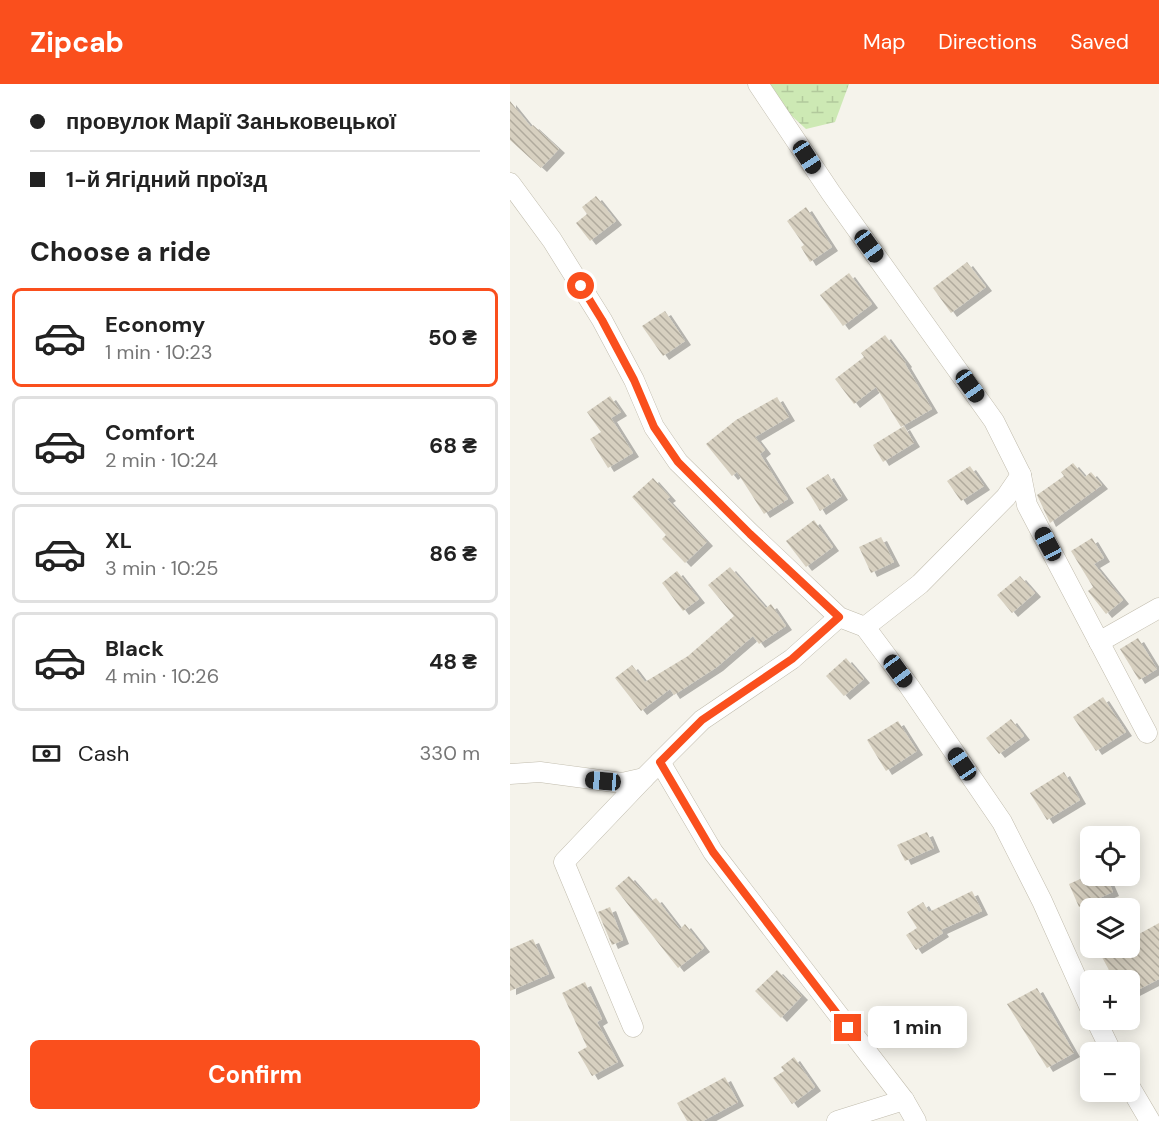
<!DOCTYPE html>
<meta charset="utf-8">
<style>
:root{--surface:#fff;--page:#f2f2f2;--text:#222;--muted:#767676;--line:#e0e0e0;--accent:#fa4f1d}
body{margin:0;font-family:"DM Sans",sans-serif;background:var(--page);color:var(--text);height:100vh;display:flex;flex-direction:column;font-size:22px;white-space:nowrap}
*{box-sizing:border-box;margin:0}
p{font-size:20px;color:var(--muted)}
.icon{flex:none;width:33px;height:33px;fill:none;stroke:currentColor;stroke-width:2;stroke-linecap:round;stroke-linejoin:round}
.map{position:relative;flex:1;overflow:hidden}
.panel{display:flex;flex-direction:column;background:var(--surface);width:510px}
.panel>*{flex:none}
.hud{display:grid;align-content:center;height:132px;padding:0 30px;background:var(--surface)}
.fabs{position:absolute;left:570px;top:742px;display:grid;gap:12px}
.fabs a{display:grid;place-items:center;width:60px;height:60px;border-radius:9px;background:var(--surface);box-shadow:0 3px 15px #0003;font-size:30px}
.end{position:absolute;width:27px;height:27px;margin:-14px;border:8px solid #fa4f1d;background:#fff;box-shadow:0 0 0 3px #fff}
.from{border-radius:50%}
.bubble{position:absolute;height:42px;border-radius:9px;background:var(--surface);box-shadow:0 3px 15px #0003;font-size:20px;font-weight:700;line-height:42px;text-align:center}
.car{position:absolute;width:18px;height:36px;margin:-18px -9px;border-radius:8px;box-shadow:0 0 4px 2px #0007;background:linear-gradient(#222 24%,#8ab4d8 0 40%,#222 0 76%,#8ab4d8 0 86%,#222 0)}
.hud b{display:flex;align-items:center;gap:21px;height:57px;font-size:22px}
.hud b+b{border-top:2px solid var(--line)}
.hud i{width:15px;height:15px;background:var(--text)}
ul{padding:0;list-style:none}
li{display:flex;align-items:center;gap:18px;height:99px;margin:0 12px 9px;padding:0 18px;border:3px solid var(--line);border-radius:9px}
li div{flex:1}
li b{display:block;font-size:22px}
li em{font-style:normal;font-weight:700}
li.current{border-color:var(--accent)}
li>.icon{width:54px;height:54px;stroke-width:1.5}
h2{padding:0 30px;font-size:27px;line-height:72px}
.pay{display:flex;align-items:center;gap:15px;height:66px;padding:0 30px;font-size:22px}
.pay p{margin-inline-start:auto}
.cta{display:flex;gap:12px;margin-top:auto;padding:12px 30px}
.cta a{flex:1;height:69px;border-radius:9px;background:var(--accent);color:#fff;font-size:24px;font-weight:700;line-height:69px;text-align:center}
header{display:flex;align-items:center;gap:36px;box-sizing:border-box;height:84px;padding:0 30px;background:var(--accent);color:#fff}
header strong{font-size:28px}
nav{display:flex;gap:33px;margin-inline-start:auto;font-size:21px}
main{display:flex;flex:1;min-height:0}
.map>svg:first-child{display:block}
.wetland{fill:url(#wetland-marsh)}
.building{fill:url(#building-back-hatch);filter:url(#shadow)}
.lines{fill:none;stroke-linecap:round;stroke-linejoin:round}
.minor-casing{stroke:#c1bcad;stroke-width:21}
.minor{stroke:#fff;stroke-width:20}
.route{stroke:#fa4f1d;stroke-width:8}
</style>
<header>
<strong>Zipcab</strong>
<nav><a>Map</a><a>Directions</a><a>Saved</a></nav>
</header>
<main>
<section class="panel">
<div class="hud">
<b><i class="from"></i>провулок Марії Заньковецької</b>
<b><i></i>1-й Ягідний проїзд</b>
</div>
<h2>Choose a ride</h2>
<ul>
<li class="current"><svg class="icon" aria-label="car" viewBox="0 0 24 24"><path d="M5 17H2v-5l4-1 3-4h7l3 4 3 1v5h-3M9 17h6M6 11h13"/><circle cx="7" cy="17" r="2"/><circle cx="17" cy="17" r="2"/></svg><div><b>Economy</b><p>1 min · 10:23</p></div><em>50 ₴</em></li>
<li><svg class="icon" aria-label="car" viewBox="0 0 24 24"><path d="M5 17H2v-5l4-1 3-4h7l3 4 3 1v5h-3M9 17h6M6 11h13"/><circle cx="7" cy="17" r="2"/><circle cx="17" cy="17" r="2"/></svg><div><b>Comfort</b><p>2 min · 10:24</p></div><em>68 ₴</em></li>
<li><svg class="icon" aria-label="car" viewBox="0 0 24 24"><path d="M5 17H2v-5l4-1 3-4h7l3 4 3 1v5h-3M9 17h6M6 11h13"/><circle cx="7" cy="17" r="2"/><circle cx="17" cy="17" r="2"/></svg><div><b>XL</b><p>3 min · 10:25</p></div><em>86 ₴</em></li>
<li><svg class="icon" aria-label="car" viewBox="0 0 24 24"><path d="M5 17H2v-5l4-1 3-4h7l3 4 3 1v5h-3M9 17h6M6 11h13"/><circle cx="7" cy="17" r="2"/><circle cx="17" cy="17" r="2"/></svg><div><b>Black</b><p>4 min · 10:26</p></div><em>48 ₴</em></li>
</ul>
<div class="pay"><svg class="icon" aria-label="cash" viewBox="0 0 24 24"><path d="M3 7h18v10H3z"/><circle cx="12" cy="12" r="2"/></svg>Cash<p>330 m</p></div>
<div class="cta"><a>Confirm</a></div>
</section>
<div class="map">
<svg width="649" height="1037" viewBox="0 0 649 1037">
<defs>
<pattern id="wetland-marsh" width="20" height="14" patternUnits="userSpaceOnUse" patternTransform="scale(1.5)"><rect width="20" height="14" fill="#cde9b4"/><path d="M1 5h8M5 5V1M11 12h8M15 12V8" fill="none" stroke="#b2c99c"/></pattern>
<pattern id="building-back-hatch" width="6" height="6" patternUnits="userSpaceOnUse" patternTransform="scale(1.5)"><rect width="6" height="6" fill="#d7d0c0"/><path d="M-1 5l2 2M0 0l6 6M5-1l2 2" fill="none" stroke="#b0aa9d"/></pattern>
<filter id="shadow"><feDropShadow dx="6" dy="4" stdDeviation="0" flood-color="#0004"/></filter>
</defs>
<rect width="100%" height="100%" fill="#f5f3eb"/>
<polygon class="wetland" points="259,0 339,0 325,38 296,45 272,23"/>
<g class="building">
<polygon points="0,17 21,43 23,41 49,65 31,84 0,56"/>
<polygon points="86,112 106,137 80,157 66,139 77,130 72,123"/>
<polygon points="296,123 322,163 300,178 291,163 294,161 277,137"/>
<polygon points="457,178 476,203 441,229 423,204"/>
<polygon points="339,189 362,220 333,242 310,211"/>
<polygon points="155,227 175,257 153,272 132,242"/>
<polygon points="375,251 396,279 395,280 422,325 391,343 366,303 344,320 325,295 354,273 351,269"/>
<polygon points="100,312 111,328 101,334 123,369 98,384 80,355 91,348 77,328"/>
<polygon points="267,313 279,333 245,353 255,366 250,370 278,415 254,430 227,388 222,392 196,360 226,336"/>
<polygon points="394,342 404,359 373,378 363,361"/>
<polygon points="563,379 575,393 581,388 592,401 540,439 527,411 554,392 551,388"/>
<polygon points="460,382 474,402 451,417 437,397"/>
<polygon points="318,390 332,412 310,427 296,404"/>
<polygon points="143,394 160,413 157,415 197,458 175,479 152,455 156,451 122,413"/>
<polygon points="304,436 323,463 296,483 276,457"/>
<polygon points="371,453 384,478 361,489 349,463"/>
<polygon points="582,454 594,474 584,480 613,516 596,530 578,507 583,503 561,467"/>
<polygon points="220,483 256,524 261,520 276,542 249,560 243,552 207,583 164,611 160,605 131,627 105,594 122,581 135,598 178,572 224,532 198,501"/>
<polygon points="167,487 189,515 173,527 152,499"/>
<polygon points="510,492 525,509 502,529 487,511"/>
<polygon points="628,554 647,585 629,596 610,565"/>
<polygon points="336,574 354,595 334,612 316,592"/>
<polygon points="593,613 616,648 586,667 563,633"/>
<polygon points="501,635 514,652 489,670 476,654"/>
<polygon points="388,637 407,667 376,687 357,656"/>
<polygon points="554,688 570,716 537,736 520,709"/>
<polygon points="417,748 424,764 395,777 387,761"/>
<polygon points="119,792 141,817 146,814 170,845 175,840 194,864 168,884 105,804"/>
<polygon points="577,792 596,792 603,808 569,823 559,800"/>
<polygon points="462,807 472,827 431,846 433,849 406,866 396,851 407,844 397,828 413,818 419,828"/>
<polygon points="100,823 113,856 102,861 88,828"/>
<polygon points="649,839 649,895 620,910 620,897 605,897 587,864 620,864 620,855"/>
<polygon points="23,855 39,890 0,907 0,865"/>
<polygon points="267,886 292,912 271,934 245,907"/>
<polygon points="75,898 92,935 87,938 108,978 82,992 68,968 77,963 52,909"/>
<polygon points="527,904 564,969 537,984 497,920"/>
<polygon points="284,973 305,1003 282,1020 263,994 274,987 271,983"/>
<polygon points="215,993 228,1018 193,1037 177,1037 167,1019"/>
</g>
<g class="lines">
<defs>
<g id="minor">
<polyline points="248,0 321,109 484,337 511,391 517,421 637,649"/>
<polyline points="0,99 42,156 92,236 124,296 144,343 168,378 240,449 329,533 355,543 399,602 492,738 532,817 580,924"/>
<polyline points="355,543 410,500 496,413 511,391"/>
<polyline points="589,558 649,524"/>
<polyline points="150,678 203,768 394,1016 406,1037"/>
<polyline points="0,690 30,688 112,699 134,694 192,636 282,575 329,533"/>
<polyline points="586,936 602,969"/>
<polyline points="123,943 54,778 134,694"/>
<polyline points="620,1003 640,1037"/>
<polyline points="327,1037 394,1016"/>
</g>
</defs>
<use href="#minor" class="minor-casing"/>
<use href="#minor" class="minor"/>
</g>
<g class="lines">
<polyline class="route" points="71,202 92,236 124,296 144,343 168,378 240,450 329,533 282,575 192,636 150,678 203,768 338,944"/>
</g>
</svg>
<div class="fabs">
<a><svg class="icon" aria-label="locate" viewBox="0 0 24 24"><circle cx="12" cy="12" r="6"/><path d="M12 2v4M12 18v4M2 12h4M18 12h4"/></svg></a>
<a><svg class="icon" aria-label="layers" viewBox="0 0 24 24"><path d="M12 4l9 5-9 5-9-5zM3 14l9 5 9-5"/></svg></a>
<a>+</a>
<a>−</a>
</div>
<i class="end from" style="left:71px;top:202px"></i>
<i class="end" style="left:338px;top:944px"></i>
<div class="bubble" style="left:358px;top:922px;width:99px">1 min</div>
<i class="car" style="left:297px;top:73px;rotate:147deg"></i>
<i class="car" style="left:359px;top:162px;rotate:144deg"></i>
<i class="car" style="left:460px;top:302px;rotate:145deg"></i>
<i class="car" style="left:538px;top:460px;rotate:332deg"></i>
<i class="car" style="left:388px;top:587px;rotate:144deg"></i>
<i class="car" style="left:452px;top:680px;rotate:326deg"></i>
<i class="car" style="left:93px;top:697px;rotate:275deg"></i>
</div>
</main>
